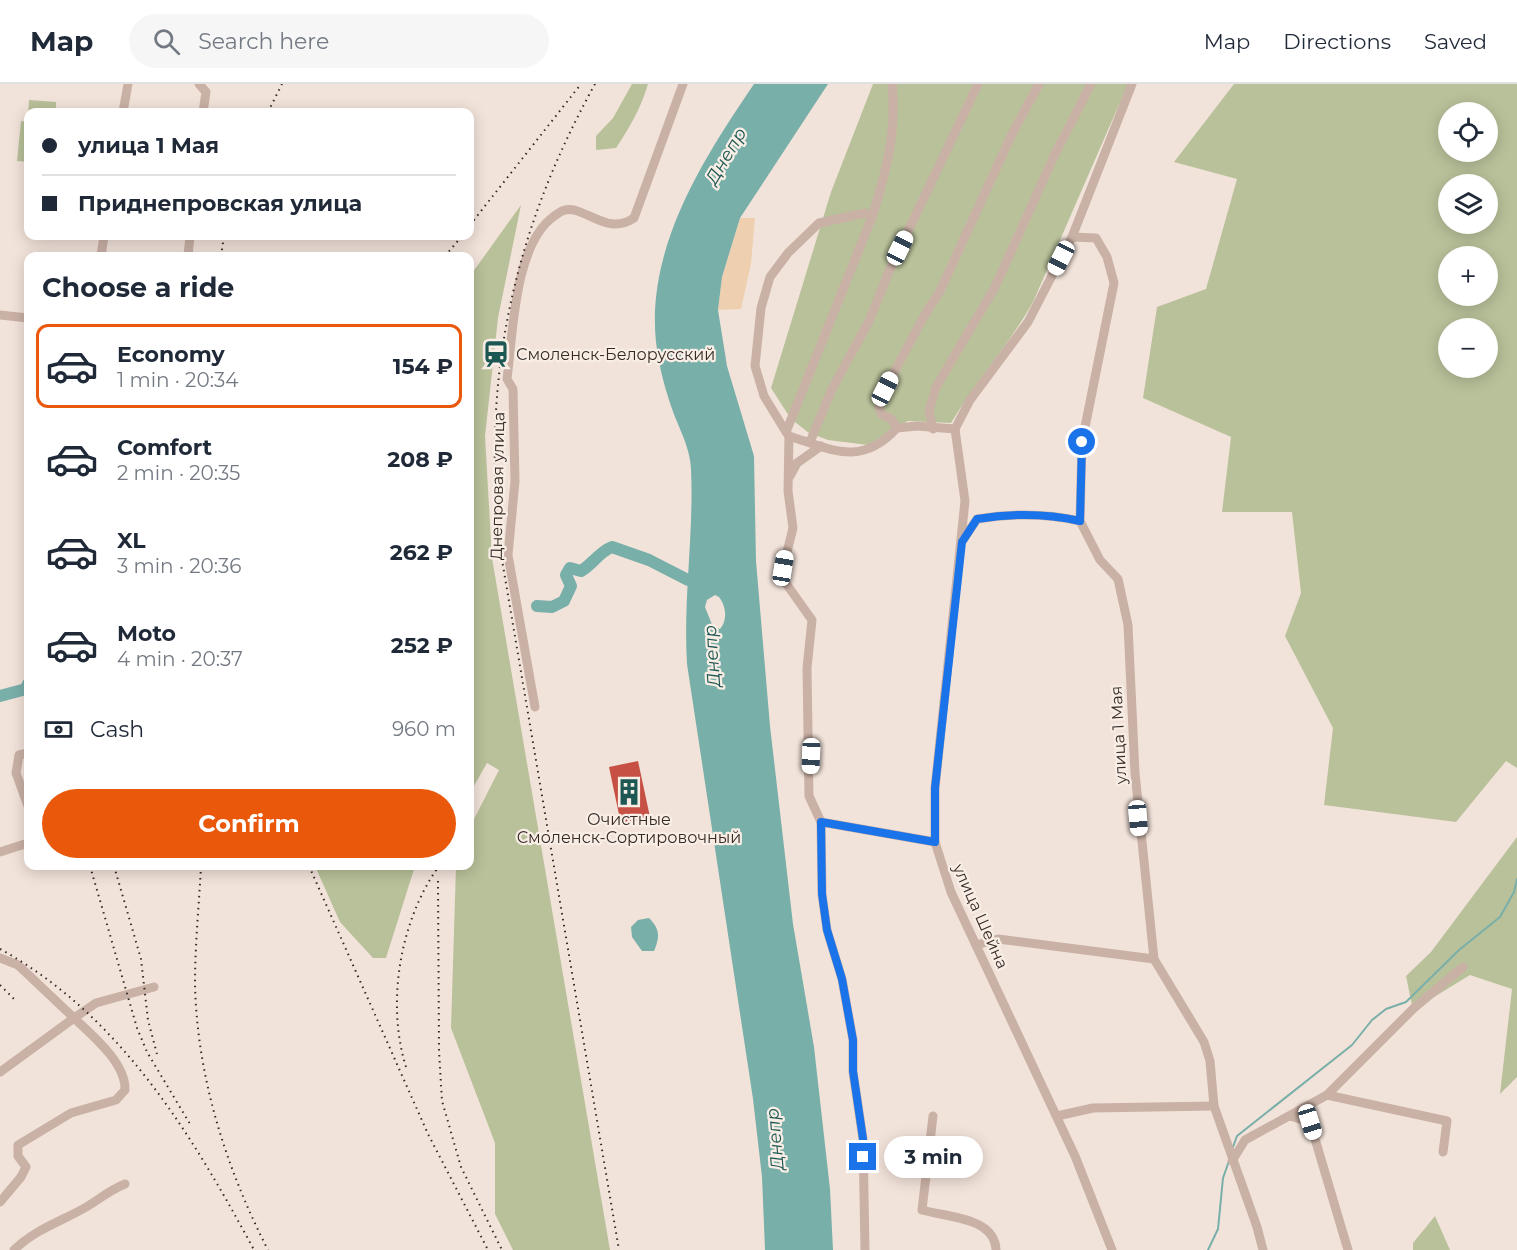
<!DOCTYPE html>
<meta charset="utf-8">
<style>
:root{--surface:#fff;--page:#f6f6f7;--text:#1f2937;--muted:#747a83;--line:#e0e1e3;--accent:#ea580c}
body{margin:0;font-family:Montserrat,sans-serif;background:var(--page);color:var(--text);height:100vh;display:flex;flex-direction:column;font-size:22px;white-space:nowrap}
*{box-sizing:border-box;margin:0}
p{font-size:20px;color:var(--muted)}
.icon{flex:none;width:33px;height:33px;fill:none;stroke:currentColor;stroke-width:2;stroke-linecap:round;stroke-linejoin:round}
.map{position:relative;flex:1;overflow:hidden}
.side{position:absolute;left:24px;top:168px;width:450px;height:618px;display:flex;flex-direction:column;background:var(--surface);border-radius:12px;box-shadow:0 3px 15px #0003}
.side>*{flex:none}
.hud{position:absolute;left:24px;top:24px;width:450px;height:132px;border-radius:12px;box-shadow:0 3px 15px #0003;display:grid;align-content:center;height:132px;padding:0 18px;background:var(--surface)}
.buttons{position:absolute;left:1438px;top:18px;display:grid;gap:12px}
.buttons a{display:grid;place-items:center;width:60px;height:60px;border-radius:50%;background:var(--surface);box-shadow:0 3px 15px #0003;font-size:30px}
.end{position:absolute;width:27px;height:27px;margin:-14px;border:8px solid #1a73e8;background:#fff;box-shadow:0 0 0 3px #fff}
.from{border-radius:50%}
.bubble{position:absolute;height:42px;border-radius:21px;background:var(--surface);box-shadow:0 3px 15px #0003;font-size:20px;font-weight:700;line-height:42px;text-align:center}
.car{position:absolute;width:18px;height:36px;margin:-18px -9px;border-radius:8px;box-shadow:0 0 4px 2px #0007;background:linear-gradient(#fff 24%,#345 0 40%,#fff 0 76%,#345 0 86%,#fff 0)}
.hud b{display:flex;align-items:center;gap:21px;height:57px;font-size:22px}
.hud b+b{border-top:2px solid var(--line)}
.hud i{width:15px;height:15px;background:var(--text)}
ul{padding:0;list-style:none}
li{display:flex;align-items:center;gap:18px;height:84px;margin:0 12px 9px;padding:0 6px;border:3px solid transparent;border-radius:12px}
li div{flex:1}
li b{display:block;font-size:22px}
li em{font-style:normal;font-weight:700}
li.selected{border-color:var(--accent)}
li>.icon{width:54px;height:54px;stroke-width:1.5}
h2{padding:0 18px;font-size:27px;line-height:72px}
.pay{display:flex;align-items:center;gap:15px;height:66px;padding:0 18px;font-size:22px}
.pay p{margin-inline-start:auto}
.button{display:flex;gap:12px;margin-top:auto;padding:12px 18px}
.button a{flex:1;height:69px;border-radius:36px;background:var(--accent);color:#fff;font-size:24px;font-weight:700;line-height:69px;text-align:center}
header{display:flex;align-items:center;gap:36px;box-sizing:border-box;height:84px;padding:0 30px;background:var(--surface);border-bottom:2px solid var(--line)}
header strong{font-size:28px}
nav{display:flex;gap:33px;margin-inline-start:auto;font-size:21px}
.search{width:420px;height:54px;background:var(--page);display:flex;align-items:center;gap:15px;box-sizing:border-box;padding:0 21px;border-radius:33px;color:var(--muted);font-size:22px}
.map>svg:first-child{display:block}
.green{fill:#b9c19a;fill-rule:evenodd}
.sand{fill:#eed0b0}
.water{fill:#79afa9;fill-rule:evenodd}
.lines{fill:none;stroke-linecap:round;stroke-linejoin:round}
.stream{stroke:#79afa9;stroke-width:2}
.river{stroke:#79afa9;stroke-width:12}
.building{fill:#c65043}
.minor{stroke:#cab1a6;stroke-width:9}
.rail{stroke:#362a27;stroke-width:2;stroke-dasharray:1.5 4.5;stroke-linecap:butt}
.route{stroke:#1a73e8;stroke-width:8}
.labels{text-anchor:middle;stroke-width:4.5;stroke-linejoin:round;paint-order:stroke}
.poi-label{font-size:16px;fill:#362a27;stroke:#f9eee6;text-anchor:start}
.street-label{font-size:16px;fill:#362a27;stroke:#f9eee6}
.water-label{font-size:18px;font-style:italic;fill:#1c5753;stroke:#f9eee6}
</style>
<header>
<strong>Map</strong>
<div class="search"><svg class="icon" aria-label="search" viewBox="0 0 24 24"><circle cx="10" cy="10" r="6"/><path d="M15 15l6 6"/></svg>Search here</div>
<nav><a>Map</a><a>Directions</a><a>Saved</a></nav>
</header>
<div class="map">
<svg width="1517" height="1166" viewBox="0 0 1517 1166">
<rect width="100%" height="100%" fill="#f2e3da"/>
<g class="green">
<path d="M632,0H648C641,24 630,43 616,64L596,66V52L613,34Z"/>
<path d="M873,0H1128L1033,218C1009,261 976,297 951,339L908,337L868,361L828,356L809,349L791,335L771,304L831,108Z"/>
<path d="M1234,0H1517V684L1506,677L1456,738L1324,721L1333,644L1285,552L1301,509L1292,428H1222L1231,353L1143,314L1157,223L1206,205L1237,95L1174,78ZM1449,28H1488V68H1449ZM1449,100H1488V140H1449ZM1488,172V212H1449V172ZM1488,244V284H1449V244Z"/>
<polygon points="29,16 56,18 56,28 28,28 28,33"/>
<polygon points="21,37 28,38 28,78 17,77"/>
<polygon points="521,121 498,234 485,352 492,474 610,1166 513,1166 495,1130 495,1059 451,944 456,782 470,782 470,743 499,686 487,679 470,709 470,192"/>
<polygon points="1517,753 1517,993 1500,1010 1512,905 1470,891 1413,926 1406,892 1431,868"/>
<polygon points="315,782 415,782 386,874 373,874 340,838"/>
<polygon points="1435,1132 1450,1166 1413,1166 1413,1159"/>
</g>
<polygon class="sand" points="740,134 755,134 751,180 741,225 718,226 722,193"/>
<g class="water">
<path d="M754,0H828L740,134L722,193L718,226L727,282L754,372L756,477L770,642L793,840L814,963L830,1105L833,1166H765L762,1093L753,1015L687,580C683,515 694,450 691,385C690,366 682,350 675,333C666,309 659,284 656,258C646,164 703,75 754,0ZM715,511L719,513C726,522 728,536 720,545L713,543L705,523L707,516Z"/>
<path d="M649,834C660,845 660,853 654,867H642L632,853L631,843L638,836Z"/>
</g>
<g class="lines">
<g class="stream">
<polyline points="1233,1063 1237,1052 1352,961 1372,936 1386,925 1406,918 1459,866 1500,833 1514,808 1517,795"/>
<polyline points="1208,1166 1218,1145 1223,1094 1229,1077"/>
</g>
<g class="river">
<path d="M537,522L552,523L564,517L571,502L566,491L570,484L581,487C593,480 599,468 612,463L649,476L688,496L703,488"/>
<polyline points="0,612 26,605 28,600"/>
</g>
</g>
<polygon class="building" points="638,677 650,733 621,740 609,683"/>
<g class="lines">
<g class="minor">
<polyline points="199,0 206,8 203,28"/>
<polyline points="123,28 128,0"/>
<path d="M872,133C886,88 897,48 892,0"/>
<polyline points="1072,153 1096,154 1107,173 1114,199 1082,358 1080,437 1100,476 1118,495 1128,541 1135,689 1154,875 1204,958 1210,977 1214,1022 1257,1143 1263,1166"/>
<polyline points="101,172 104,152"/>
<polyline points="188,172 190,152"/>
<polyline points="0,231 28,234"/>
<polyline points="897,344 891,335 881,330 879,322 885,305 923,234 940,207 1012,50 1039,0"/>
<polyline points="933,345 929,327 936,303 995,203 1055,70 1091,0"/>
<polyline points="955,345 965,417 935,704 935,758 951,808 1075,1072 1112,1166"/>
<polyline points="955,345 970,316 1028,238 1072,153 1132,0"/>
<path d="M786,348L872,133L865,129L819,139L788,169L770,193L761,224L755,282L764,312L786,348L789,352C833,366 861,383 897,344L917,342L955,345"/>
<polyline points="789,352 788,407 793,444 783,484 785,498 812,536 807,584 809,712 821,738 822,810 827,846 842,895 853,956 853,988 863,1055 865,1166"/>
<polyline points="810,358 832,305 869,237 890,185 978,0"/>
<polyline points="790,392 797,379 821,362"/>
<path d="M963,456L977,435C1013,429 1045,429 1080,437"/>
<path d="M535,623L508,471L515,397L513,305L507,295C513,250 514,162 553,133C560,128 564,124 574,126C596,132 611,149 634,134L683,0"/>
<polyline points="28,669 19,671 16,689 28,722"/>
<polyline points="821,738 935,758"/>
<polyline points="0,768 28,759"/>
<polyline points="976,861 998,855 1154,875"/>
<polyline points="0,874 18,881 74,934 0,988"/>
<polyline points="1327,1011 1447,1037 1443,1068"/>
<path d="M933,1032L922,1126C946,1133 995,1133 996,1166"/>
<polyline points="1057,1032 1093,1024 1214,1022"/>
<polyline points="1290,1032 1310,1038 1348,1166"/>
<polyline points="1232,1077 1245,1056 1327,1011 1414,924 1463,883"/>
<path d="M0,1118L21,1093L26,1083L18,1072V1061L71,1029L116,1016L125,1006C126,979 92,951 74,934L96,919L154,903"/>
<path d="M14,1166C35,1145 63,1137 88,1122C101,1114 110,1106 125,1100"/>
</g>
<g class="rail">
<path d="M595,0C512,150 480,299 501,470L619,1166"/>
<polyline points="268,28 282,0"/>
<polyline points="470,141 581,0"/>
<polyline points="221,172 224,152"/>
<polyline points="445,172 462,152"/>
<polyline points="90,782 137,944 147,968 190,1040"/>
<polyline points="114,782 141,875 148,936 158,974"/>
<path d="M201,782C199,821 195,860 195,900C197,993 226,1084 268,1166"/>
<polyline points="309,782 428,1050 488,1166"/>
<polyline points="438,797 439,967 442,1017 461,1083 502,1166"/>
<path d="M0,865C120,931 191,1049 254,1166"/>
<polyline points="0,901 16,917"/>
<path d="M406,983C386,919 400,836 439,782"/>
</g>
</g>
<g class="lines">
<path class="route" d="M863,1073V1055L853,987V956L842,895L827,846L822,810L821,738L935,758V704L962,458L977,435C1013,429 1045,429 1080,437L1082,358"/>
</g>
<defs>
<symbol id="station-bare" viewBox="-9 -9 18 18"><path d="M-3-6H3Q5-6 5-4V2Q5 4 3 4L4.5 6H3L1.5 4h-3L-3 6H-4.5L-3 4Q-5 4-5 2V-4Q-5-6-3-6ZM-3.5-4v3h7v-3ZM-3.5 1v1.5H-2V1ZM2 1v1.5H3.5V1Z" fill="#1c5753" stroke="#f9eee6" stroke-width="2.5" paint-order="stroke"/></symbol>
<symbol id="building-bare" viewBox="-9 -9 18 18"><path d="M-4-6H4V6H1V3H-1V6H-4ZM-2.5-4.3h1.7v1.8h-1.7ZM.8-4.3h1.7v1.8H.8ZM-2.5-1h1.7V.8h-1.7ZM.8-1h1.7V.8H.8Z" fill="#1c5753" stroke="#f9eee6" stroke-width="2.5" paint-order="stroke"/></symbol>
</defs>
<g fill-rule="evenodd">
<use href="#station-bare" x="477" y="251" width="38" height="38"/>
<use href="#building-bare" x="610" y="689" width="38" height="38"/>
</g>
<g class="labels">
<g class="poi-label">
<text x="516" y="276">Смоленск-Белорусский</text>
<text x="629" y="741" text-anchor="middle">Очистные<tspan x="629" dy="18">Смоленск-Сортировочный</tspan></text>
</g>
<g class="street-label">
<text transform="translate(497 402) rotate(-89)" y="6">Днепровая улица</text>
<text transform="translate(1118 651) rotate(-93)" y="6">улица 1 Мая</text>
<text transform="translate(981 832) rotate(66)" y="6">улица Шейна</text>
</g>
<g class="water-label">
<text transform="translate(726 72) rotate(-59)" y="6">Днепр</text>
<text transform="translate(712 572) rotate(-94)" y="6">Днепр</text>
<text transform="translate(775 1055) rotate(-95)" y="6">Днепр</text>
</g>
</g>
</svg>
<div class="buttons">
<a><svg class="icon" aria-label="locate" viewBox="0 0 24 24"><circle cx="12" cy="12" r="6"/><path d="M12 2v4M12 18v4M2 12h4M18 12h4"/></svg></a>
<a><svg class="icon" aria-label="layers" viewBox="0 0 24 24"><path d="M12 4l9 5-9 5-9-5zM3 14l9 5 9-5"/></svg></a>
<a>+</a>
<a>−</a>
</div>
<i class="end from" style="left:1082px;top:358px"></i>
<i class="end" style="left:863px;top:1073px"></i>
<div class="bubble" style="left:884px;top:1052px;width:99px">3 min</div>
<i class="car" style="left:900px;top:164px;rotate:26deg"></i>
<i class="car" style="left:1061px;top:174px;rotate:207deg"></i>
<i class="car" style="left:885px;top:305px;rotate:27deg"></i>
<i class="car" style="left:783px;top:484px;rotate:9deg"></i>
<i class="car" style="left:811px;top:672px;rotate:182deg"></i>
<i class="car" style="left:1138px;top:734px;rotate:175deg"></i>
<i class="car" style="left:1310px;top:1038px;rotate:163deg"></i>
<div class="hud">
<b><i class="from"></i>улица 1 Мая</b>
<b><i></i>Приднепровская улица</b>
</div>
<section class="side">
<h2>Choose a ride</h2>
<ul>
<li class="selected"><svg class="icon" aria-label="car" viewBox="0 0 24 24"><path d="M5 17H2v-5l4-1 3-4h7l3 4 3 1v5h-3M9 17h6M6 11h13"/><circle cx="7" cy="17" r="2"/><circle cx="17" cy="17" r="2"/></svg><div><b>Economy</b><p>1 min · 20:34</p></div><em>154 ₽</em></li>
<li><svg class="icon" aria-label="car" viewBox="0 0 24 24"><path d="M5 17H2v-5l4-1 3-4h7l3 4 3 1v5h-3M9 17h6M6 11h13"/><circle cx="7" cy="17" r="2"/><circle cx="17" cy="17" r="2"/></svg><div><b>Comfort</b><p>2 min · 20:35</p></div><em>208 ₽</em></li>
<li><svg class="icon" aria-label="car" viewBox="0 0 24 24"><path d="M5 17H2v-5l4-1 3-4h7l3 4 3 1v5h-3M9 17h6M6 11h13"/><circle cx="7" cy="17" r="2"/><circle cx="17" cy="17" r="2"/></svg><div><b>XL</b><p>3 min · 20:36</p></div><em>262 ₽</em></li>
<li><svg class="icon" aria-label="car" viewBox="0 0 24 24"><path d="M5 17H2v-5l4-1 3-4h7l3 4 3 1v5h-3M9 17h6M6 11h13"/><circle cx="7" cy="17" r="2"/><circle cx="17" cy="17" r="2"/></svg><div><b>Moto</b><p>4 min · 20:37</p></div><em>252 ₽</em></li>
</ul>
<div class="pay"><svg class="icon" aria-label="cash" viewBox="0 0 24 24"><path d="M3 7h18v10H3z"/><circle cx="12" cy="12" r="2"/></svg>Cash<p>960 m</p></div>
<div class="button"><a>Confirm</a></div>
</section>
</div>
